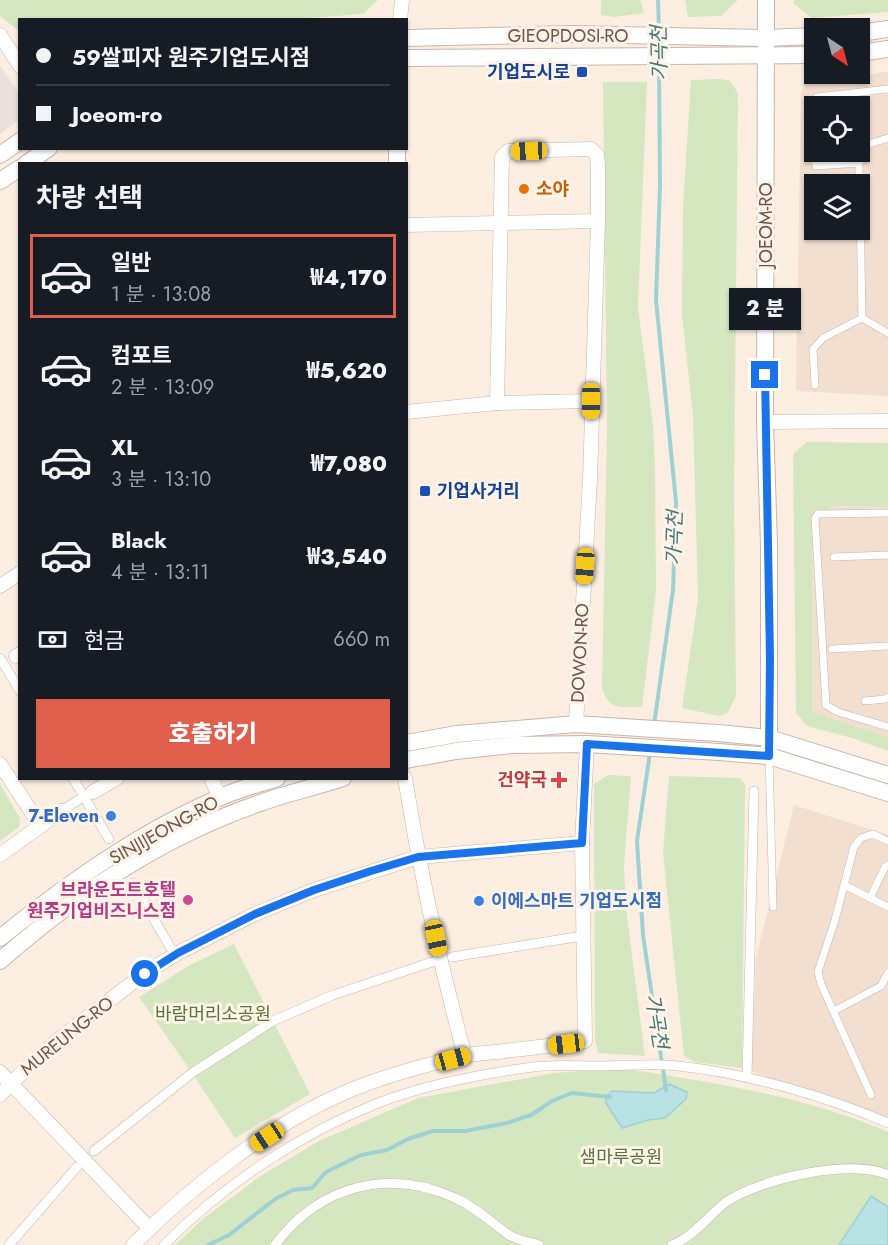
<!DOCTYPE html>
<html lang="ko">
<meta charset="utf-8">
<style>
:root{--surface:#171b24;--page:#20242c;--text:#f1f3f6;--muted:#9ea1a6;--line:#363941;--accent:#df5f4c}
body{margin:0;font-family:Jost,"Noto Sans KR",sans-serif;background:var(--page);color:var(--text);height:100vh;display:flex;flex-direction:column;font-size:22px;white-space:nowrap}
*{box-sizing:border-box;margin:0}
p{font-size:20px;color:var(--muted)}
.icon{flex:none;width:33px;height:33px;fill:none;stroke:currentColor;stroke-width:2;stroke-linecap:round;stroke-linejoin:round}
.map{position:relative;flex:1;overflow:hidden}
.panel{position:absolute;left:18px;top:162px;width:390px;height:618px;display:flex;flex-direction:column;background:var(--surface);border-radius:0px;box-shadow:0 2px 4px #0004}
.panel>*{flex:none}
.hud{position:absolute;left:18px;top:18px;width:390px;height:132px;border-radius:0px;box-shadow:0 2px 4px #0004;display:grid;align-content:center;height:132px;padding:0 18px;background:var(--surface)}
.needle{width:39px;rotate:144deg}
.buttons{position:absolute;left:804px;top:18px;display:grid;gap:12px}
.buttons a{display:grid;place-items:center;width:66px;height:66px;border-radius:0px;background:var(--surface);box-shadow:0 2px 4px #0004;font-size:30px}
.end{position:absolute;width:27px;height:27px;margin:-14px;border:8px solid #1a73e8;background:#fff;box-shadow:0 0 0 3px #fff}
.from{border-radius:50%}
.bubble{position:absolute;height:42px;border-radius:0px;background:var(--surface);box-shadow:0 2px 4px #0004;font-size:20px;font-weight:800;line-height:42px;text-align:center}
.car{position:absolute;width:18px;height:36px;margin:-18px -9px;border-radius:8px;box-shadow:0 0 4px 2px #0007;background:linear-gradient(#f5c518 24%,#345 0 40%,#f5c518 0 76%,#345 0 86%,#f5c518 0)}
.hud b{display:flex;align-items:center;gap:21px;height:57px;font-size:22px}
.hud b+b{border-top:2px solid var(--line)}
.hud i{width:15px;height:15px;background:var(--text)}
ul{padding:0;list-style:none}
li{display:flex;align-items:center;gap:18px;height:84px;margin:0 12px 9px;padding:0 6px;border:3px solid transparent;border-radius:0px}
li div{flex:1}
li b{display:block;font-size:22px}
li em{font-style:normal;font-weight:800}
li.current{border-color:var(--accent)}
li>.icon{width:54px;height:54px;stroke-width:1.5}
h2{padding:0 18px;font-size:27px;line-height:72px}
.pay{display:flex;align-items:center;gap:15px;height:66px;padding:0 18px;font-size:22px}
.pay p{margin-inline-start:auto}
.cta{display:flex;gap:12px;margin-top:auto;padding:12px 18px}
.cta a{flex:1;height:69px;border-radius:0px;background:var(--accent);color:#fff;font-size:24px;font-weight:800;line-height:69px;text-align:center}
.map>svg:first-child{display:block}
.residential{fill:#f2dfd0;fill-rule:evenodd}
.industrial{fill:#eae1dc}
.green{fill:#d4e7c1}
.water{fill:#b7e1e3;stroke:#9ed1d4;stroke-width:1.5}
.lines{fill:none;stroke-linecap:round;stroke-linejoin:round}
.stream{stroke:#9ed1d4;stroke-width:4}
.service-casing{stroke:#cab5a9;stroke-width:8}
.pedestrian-casing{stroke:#cab5a9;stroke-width:10}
.minor-casing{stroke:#cab5a9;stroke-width:15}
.tertiary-casing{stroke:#cab5a9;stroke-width:18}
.service{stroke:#fff;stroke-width:7}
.pedestrian{stroke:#fff;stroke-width:9}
.minor{stroke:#fff;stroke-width:14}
.tertiary{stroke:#fff;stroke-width:16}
.route{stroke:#1a73e8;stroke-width:8}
.transit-dot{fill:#1a4fb4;stroke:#fef3e7;stroke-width:2}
.food-dot{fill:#e8710a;stroke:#fef3e7;stroke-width:2}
.health-dot{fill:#e0444e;stroke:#fef3e7;stroke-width:2}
.shop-dot{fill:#3f7fe0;stroke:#fef3e7;stroke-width:2}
.hotel-dot{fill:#d1479c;stroke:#fef3e7;stroke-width:2}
.labels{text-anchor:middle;stroke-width:6;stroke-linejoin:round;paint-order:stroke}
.street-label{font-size:18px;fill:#70544a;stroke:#fef3e7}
.transit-label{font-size:18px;font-weight:bold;fill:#164399;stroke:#fef3e7;text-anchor:end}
.food-label{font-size:18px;font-weight:bold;fill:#c56008;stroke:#fef3e7;text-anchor:start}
.health-label{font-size:18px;font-weight:bold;fill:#be3a42;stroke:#fef3e7;text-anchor:end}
.shop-label{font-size:18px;font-weight:bold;fill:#366cbe;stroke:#fef3e7;text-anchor:end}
.hotel-label{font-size:18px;font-weight:bold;fill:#b23c85;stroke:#fef3e7;text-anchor:end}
.park-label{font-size:18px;fill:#567642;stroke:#fef3e7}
.water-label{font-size:20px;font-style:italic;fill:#42787c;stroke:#fef3e7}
</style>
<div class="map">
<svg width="888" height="1245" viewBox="0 0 888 1245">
<rect width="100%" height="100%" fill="#fbeee1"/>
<g class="residential">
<path d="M888,71V396L796,391L801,93L804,84L816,79L868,75ZM814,106H860V152H814ZM814,184H860V230H814Z"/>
<polygon points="810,506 888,507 888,737 812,712"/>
<polygon points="794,805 888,835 888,1118 751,1071 756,958"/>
</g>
<polygon class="industrial" points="0,66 20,94 19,120 0,134"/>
<g class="green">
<polygon points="0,0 378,0 363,14 295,19 20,20 19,31 0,16"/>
<polygon points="601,0 640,0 644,13 614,17 601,15"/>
<polygon points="685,0 737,0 737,1 721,16 688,17"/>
<polygon points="794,0 888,0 888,12 812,18 793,3"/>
<polygon points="721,79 730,81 738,93 734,497 736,695 728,713 719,716 682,708 698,599 693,415 682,315 683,206 691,80"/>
<path d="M603,82H647L638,307L653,425L655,467L656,591L642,707C621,707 609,711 602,688L607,424Z"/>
<polygon points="807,442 888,443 888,507 831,506 827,510 815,509 812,513 812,712 888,737 888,751 852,738 807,726 796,713 793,454"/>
<polygon points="608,775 631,776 624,866 626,908 645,1056 598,1053 595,1039 594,784"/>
<polygon points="669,776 740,778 745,784 742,1068 695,1062 684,1056 663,853"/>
<polygon points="0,783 20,819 19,827 0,841"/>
<polygon points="234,944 310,1094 235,1138 192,1073 139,997 190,965"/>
<path d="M622,1068C712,1083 803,1095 888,1132V1245H175L204,1218L262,1175L319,1141L418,1098L554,1073Z"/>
</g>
<g class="water">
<polygon points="669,1084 687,1092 686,1099 665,1118 648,1120 622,1128 606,1103 606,1097 612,1091 654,1093"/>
<polygon points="871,1196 888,1207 888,1245 839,1245"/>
</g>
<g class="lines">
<g class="stream">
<polyline points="658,0 659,31"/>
<polyline points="654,725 673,590 676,502 656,300 660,186 659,60"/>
<polyline points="650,753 637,841 643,935 666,1090"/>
<polyline points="208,1245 229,1235 275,1199 293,1190 312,1188 326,1172 361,1155 387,1150 408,1139 433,1131 465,1131 507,1123 531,1115 552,1101 572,1093 610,1097"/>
</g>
<defs>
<g id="service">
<polyline points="814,147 812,102 817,97 888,89"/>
<polyline points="815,152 816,166 859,163"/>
<polyline points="859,184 859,159 869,144 888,138"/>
<polyline points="860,202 862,318 888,333"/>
<polyline points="815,385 813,349 823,338 862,318"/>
<polyline points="888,513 818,514 815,518 826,705 838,712 888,727"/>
<polyline points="834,557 888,555"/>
<polyline points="832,649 888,646"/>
<polyline points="865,701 885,699 888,697"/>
<polyline points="769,756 773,907"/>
<polyline points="844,885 888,907"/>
<polyline points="870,898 885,867 888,865"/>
<polyline points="834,1011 881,986 888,973"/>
<polyline points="871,1095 821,984 818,972 835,920 854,847 861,838 873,834 888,841"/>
</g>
<g id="pedestrian">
<polyline points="0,658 20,691"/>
<polyline points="73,778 109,839"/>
<polyline points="61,811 88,794"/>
<polyline points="133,883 170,947"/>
<polyline points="452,957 576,937"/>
<polyline points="747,1077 754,791"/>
<polyline points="94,1151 192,1073 273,1021 333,995 432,962"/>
<polyline points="9,1245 77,1167"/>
<path d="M164,1245C223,1185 300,1134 378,1103C427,1084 481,1074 533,1067C555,1064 579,1066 601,1066C626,1066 653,1063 678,1066C746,1073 825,1096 888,1123"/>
<path d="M275,1245C319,1186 388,1167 455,1198C476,1207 490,1222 509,1235C517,1240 530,1242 539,1245"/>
<path d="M672,1245C693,1237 708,1216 726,1202C760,1179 850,1158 888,1175"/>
</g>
<g id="minor">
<polyline points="400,20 402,0"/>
<polyline points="0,35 20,66"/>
<polyline points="406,225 598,221"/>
<polyline points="497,403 502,157 508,151 591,149 597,155 598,165 598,221 590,480 576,724"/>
<polyline points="406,412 497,403 591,401"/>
<polyline points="765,422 888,421"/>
<polyline points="0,586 20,573"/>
<polyline points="16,656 20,654"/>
<polyline points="0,764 40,825"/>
<polyline points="211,778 220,798"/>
<path d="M405,778C420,872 440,965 465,1056"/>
<polyline points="93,792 117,778"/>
<polyline points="0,855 61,811"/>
<polyline points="0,1072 150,1229"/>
<polyline points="0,1095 11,1083 58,1040 145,973 178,953 255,914 314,890 418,857 582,843"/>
<path d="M133,1245C190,1187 271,1124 346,1092C383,1076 425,1065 464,1056C477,1053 491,1053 504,1051C531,1048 558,1045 585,1041L582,843L587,744"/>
</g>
<g id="tertiary">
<polyline points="766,0 765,422 769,544 769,756"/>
<polyline points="860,33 888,29"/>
<polyline points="406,38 573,34 766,38 814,36"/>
<polyline points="860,53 888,49"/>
<polyline points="406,58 814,55"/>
<polyline points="0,155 20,141"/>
<polyline points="26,164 49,148"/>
<polyline points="397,164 397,148"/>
<polyline points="0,181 20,168"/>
<polyline points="406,743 457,734 576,724 718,733 769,738 888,775"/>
<polyline points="406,760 456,751 513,745 587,744 719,752 769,756 888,793"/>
<path d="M0,938C67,884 141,831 221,797C239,789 258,784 277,778"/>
<path d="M0,961C76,894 164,836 260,803C287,793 316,787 343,778"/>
</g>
</defs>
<use href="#service" class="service-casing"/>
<use href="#pedestrian" class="pedestrian-casing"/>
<use href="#minor" class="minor-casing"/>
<use href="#tertiary" class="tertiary-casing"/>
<use href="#service" class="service"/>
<use href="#pedestrian" class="pedestrian"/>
<use href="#minor" class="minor"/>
<use href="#tertiary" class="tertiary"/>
</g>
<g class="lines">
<polyline class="route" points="145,974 178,953 255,914 314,890 371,871 418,857 582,843 587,744 769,756 770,658 765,375"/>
</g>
<g class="transit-dot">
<rect x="576" y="66" width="12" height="12" rx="3"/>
<rect x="419" y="485" width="12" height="12" rx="3"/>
</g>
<circle class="food-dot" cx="524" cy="189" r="6"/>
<path class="health-dot" d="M556 771h6v6h6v6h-6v6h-6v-6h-6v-6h6z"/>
<g class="shop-dot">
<circle cx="111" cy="816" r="6"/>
<circle cx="479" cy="901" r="6"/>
</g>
<circle class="hotel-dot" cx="188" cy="900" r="6"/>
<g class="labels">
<g class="street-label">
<text x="568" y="42">GIEOPDOSI-RO</text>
<text transform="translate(766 225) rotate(-90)" y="6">JOEOM-RO</text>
<text transform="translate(580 653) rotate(-87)" y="6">DOWON-RO</text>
<text transform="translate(164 830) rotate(-29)" y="6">SINJIJEONG-RO</text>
<text transform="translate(67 1036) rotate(-39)" y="6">MUREUNG-RO</text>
</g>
<g class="transit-label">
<text x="570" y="78">기업도시로</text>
<text x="437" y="497" text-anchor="start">기업사거리</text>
</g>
<g class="food-label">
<text x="536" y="195">소야</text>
</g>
<g class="health-label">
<text x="547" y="786">건약국</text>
</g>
<g class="shop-label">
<text x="99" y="822">7-Eleven</text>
<text x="491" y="907" text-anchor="start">이에스마트 기업도시점</text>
</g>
<g class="hotel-label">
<text x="176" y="896">브라운도트호텔<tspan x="176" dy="21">원주기업비즈니스점</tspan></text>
</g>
<g class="park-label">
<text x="213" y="1020">바람머리소공원</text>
<text x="621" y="1163">샘마루공원</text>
</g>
<g class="water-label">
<text transform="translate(659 53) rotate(-91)" y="7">가곡천</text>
<text transform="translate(674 538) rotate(-88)" y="7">가곡천</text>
<text transform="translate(657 1021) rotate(81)" y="7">가곡천</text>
</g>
</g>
</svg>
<div class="buttons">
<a><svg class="needle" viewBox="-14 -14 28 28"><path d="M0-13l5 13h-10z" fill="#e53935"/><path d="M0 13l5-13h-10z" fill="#9ea1a6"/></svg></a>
<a><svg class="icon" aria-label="locate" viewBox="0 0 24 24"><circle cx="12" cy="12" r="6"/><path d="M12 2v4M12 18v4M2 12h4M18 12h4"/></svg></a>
<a><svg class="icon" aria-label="layers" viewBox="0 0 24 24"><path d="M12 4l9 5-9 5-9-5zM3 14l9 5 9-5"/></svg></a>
</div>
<i class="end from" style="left:145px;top:974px"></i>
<i class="end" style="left:765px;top:375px"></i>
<div class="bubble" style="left:729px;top:288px;width:72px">2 분</div>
<i class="car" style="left:529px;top:151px;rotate:268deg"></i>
<i class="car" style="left:591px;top:401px;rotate:180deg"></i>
<i class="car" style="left:585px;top:566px;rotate:184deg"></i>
<i class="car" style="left:436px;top:938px;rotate:168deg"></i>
<i class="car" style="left:566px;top:1044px;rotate:263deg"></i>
<i class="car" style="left:453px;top:1059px;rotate:75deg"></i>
<i class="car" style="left:267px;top:1137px;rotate:237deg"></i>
<div class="hud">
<b><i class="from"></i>59쌀피자 원주기업도시점</b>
<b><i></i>Joeom-ro</b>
</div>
<section class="panel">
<h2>차량 선택</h2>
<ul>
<li class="current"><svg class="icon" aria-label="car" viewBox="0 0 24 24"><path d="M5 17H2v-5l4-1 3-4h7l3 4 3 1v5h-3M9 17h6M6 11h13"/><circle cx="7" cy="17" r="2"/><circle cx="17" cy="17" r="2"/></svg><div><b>일반</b><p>1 분 · 13:08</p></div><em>₩4,170</em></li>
<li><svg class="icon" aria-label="car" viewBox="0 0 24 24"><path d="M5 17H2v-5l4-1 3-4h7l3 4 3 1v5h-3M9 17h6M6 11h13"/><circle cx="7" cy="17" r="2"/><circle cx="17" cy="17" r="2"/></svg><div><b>컴포트</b><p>2 분 · 13:09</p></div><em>₩5,620</em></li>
<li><svg class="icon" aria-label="car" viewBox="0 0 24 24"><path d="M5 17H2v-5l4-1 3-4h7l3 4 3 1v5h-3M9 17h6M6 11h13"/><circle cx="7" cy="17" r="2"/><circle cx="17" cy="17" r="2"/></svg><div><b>XL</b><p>3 분 · 13:10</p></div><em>₩7,080</em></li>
<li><svg class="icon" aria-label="car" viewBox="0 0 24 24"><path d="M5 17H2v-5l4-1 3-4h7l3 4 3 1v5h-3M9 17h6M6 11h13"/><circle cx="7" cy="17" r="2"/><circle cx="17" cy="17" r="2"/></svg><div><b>Black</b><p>4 분 · 13:11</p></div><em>₩3,540</em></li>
</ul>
<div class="pay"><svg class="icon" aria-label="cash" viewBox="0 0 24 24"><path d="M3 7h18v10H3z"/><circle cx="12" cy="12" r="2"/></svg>현금<p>660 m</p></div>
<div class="cta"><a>호출하기</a></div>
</section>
</div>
